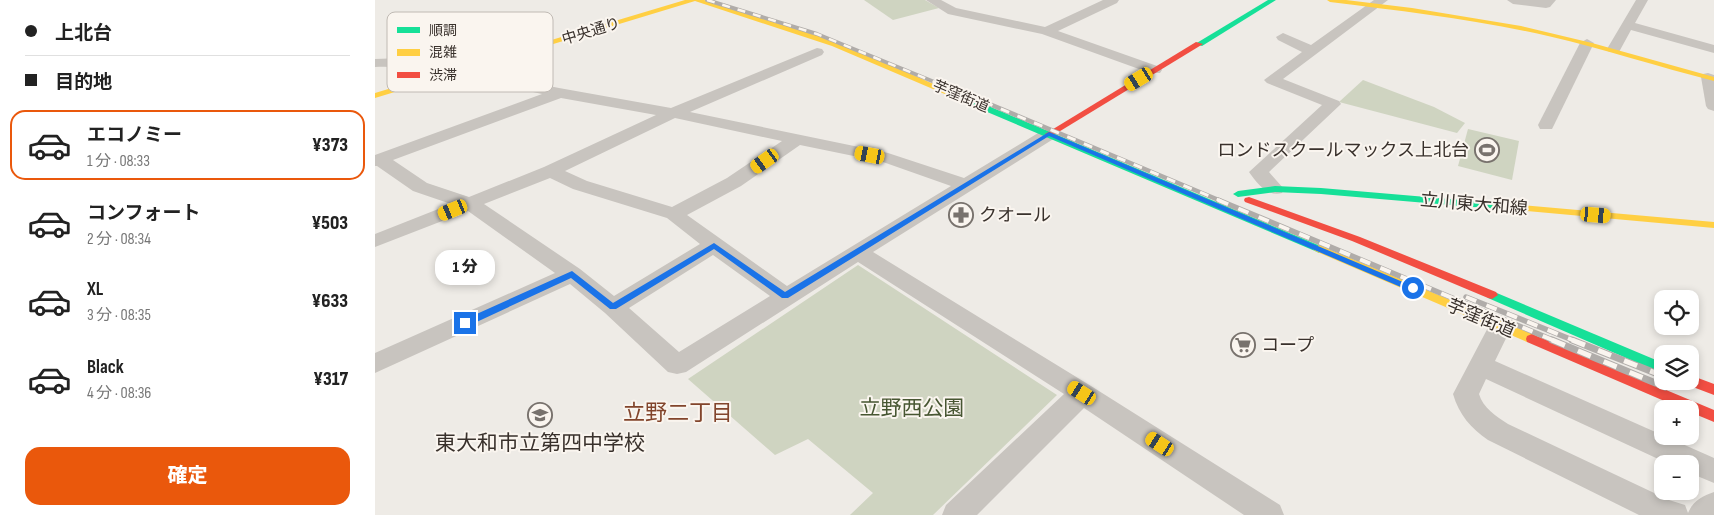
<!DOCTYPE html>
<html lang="ja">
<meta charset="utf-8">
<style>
:root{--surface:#fff;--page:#f2f2f2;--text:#222;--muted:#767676;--line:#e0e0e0;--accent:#ea580c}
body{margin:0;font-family:"Sofia Sans Condensed","Noto Sans JP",sans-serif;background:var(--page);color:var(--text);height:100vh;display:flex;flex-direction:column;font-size:19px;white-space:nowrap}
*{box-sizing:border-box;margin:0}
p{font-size:16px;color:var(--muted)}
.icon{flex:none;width:28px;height:28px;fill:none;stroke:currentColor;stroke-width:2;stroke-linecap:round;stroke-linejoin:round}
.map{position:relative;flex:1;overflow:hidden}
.details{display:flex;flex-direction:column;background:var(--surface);width:375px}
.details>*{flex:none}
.guide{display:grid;align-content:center;height:110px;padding:0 25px;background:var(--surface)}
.controls{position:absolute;left:1279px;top:290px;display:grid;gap:10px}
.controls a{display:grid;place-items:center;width:45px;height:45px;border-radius:10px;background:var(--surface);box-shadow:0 2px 8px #0003;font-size:25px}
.end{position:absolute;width:22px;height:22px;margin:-11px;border:6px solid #1a73e8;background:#fff;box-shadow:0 0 0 2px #fff}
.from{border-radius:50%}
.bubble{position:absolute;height:35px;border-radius:15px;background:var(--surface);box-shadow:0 2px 8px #0003;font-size:16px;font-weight:800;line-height:35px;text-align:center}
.car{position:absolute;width:15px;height:30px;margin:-15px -8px;border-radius:6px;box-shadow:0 0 4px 1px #0007;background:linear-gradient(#f5c518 24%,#345 0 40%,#f5c518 0 76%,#345 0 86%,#f5c518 0)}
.guide b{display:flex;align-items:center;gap:18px;height:48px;font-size:19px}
.guide b+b{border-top:1px solid var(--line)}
.guide i{width:12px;height:12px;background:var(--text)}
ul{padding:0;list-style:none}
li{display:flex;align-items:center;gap:15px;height:70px;margin:0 10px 8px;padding:0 15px;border:2px solid transparent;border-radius:15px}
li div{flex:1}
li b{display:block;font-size:19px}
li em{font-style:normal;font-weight:800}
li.current{border-color:var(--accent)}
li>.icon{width:45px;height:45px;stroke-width:1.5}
.primary-button{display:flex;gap:10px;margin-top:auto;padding:10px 25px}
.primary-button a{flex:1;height:58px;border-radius:15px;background:var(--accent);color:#fff;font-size:20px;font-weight:800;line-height:58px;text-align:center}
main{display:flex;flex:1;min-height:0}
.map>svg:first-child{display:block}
.green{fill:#cfd4c1}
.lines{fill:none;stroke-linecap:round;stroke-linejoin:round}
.street{fill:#c8c4bf;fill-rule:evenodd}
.fast{fill:#16e098;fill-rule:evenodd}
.slow{fill:#ffcf43;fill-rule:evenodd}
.jam{fill:#f24e42;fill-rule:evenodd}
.rail-far3-casing{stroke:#b0aca9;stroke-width:4}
.rail-far2-casing{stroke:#b0aca9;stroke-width:4.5}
.rail-far1-casing{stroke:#b0aca9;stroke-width:5.5}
.rail-casing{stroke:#b0aca9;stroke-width:7}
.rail-far3{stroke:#faf5ef;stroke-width:2.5;stroke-dasharray:8;stroke-linecap:butt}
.rail-far2{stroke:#faf5ef;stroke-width:3;stroke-dasharray:9;stroke-linecap:butt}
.rail-far1{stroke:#faf5ef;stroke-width:4;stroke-dasharray:11;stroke-linecap:butt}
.rail{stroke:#faf5ef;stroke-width:5;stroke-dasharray:14;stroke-linecap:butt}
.route{fill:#1a73e8}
.labels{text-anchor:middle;stroke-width:4;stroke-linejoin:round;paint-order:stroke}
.far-street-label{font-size:15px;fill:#39312c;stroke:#faf5ef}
.poi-label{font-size:18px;fill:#39312c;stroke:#faf5ef;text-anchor:start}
.street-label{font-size:18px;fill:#39312c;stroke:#faf5ef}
.near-park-label{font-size:21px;fill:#475632;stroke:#faf5ef}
.near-poi-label{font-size:21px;fill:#39312c;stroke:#faf5ef}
.near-neighbourhood-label{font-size:22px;fill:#82452c;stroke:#faf5ef}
.key{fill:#faf5ef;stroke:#c0bab4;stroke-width:1}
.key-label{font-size:14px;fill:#39312c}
</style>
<main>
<section class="details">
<div class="guide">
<b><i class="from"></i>上北台</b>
<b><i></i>目的地</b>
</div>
<ul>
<li class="current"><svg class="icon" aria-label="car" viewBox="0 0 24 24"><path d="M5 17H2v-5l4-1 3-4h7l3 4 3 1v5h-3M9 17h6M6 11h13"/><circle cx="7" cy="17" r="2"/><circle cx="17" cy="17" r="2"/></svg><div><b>エコノミー</b><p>1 分 · 08:33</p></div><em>¥373</em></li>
<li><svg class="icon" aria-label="car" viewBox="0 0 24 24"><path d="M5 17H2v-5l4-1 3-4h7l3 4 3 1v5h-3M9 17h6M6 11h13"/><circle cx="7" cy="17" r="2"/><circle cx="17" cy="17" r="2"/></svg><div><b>コンフォート</b><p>2 分 · 08:34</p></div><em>¥503</em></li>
<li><svg class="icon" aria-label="car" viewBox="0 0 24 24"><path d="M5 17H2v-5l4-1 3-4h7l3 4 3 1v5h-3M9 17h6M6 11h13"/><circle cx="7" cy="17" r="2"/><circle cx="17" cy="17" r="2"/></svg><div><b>XL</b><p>3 分 · 08:35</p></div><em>¥633</em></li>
<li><svg class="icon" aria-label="car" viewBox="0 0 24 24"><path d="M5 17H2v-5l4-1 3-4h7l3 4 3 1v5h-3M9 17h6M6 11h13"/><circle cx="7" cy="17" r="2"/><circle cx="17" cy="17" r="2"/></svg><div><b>Black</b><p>4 分 · 08:36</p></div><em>¥317</em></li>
</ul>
<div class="primary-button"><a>確定</a></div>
</section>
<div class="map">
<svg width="1339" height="515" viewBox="0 0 1339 515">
<rect width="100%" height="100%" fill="#eeebe6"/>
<g class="green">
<polygon points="489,0 550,0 564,8 518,20"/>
<polygon points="988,80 1059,107 1090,123 1082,133 964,102"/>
<polygon points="1093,129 1144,141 1137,180 1083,166"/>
<polygon points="483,265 682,395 558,515 475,515 498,493 433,439 400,455 313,379"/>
</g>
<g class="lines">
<g class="street">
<polygon points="551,0 566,0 581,8 670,27 728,0 744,0 742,3 683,31 785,67 787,70 785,73 775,73 667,34 573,14"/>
<path d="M999,0H1013L908,79L964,101L966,104L894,172L909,189L907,193C892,197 882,183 874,172L947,105L892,83L889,80L927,52L903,40L901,37L908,33L936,45Z"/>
<polygon points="1132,0 1181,0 1175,7 1171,8 1138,4"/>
<polygon points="1261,0 1273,0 1260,23 1339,45 1339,53 1256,30 1244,52 1234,52 1232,49"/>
<polygon points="1212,39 1219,43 1179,125 1177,129 1165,129 1163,125 1205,43"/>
<path d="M442,48L447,49L449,52L447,55L315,112L513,153L589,178L668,130H680L682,134L680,138L498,252L716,386L905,505L909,515H869L709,408L602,515H567L571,505L689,394L483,262L311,372L302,374L293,372L230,313L195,284L0,373V353L180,273L93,211L0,247V234L76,204L38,191L2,166H0V155L167,94C112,83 56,65 0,67V59L27,58L49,61L184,88L296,108ZM186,98L281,115L169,167L94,197L52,183L18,160ZM300,118L407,141L352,178L297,207L212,181L190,171ZM425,145L508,162L576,186L412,286L312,215L366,186ZM175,178L198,189L292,218L325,244L239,296L205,269L109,204ZM338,255L395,296L304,352L254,308Z"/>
<polygon points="1333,73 1339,75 1339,111 1333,109 1331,106 1326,77 1328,74"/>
<path d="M1125,318L1133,320L1137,326L1120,361L1339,458V483L1315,473V464H1294L1111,379L1104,394C1108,408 1121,416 1133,424L1294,500L1310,505L1313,513C1318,501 1327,496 1339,492V515H1264L1113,440C1096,428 1084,415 1078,394L1117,320Z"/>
</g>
<g class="fast">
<polygon points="893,0 901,0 827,46 820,44"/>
<polygon points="572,91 578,91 948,247 950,249 944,253 940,251 572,95"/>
<polygon points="900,186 946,188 1122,203 1127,206 1122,209 946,194 900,192 863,197 858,194 863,191"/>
<polygon points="1117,291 1288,363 1288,374 1113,298 1111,295"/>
</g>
<g class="slow">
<polygon points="310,0 329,0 463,42 579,93 572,95 457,46 320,1 0,98 0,93"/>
<path d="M952,0H971L1037,8L1146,26L1217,43L1339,77V81C1284,67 1229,49 1173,36C1102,20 1028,11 955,2Z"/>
<polygon points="1122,203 1339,222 1339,228 1118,208 1117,206"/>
<polygon points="944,245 1162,336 1163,339 1162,342 1152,342 940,251 938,249"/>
</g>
<g class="jam">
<polygon points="821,42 828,44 677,136 671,136 670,134"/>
<polygon points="874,197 985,237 1121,292 1123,295 1117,299 1113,298 977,241 870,202 869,200 870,198"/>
<polygon points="1157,334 1339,410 1339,422 1315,412 1315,409 1308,409 1152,342 1151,339 1152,336"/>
<polygon points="1315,375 1339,384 1339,395 1310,384 1309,381 1315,381"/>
</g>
<defs>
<polyline id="rail-far3" points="332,0 442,34 579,90"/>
<polyline id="rail-far2" points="576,88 846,201"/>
<g id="rail-far1">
<polyline points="843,200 1180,341"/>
<polyline points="1091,297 1200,341"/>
</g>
<g id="rail">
<polyline points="1177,340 1290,387"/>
<polyline points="1197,340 1288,376"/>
</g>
</defs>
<use href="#rail-far3" class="rail-far3-casing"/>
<use href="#rail-far2" class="rail-far2-casing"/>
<use href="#rail-far1" class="rail-far1-casing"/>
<use href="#rail" class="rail-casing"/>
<use href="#rail-far3" class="rail-far3"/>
<use href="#rail-far2" class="rail-far2"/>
<use href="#rail-far1" class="rail-far1"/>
<use href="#rail" class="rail"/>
</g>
<polygon class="route" points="674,132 1042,288 1041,291 1035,291 674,136 413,298 407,298 339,249 241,309 235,309 196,278 93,326 90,326 85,323 86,321 197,271 238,303 339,243 410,292"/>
<defs>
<symbol id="stadium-ring" viewBox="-11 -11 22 22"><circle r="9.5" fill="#faf5ef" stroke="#78726d" stroke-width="1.5"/><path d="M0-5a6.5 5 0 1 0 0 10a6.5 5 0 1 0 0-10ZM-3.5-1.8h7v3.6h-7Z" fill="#78726d"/></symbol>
<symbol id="pharmacy-ring" viewBox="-11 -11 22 22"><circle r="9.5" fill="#faf5ef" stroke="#78726d" stroke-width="1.5"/><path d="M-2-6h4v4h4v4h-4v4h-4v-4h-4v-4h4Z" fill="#78726d"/></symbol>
<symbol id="supermarket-ring" viewBox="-11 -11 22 22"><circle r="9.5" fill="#faf5ef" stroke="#78726d" stroke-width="1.5"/><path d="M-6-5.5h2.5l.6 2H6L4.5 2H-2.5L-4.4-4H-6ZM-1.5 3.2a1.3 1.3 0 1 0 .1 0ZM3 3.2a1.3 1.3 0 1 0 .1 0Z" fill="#78726d"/></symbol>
<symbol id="school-ring" viewBox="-11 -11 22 22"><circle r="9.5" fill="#faf5ef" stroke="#78726d" stroke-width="1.5"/><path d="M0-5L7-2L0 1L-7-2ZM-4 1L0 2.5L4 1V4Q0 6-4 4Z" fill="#78726d"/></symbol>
</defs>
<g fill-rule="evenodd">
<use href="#stadium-ring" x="1098" y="136" width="28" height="28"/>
<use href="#pharmacy-ring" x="572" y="201" width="28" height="28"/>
<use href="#supermarket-ring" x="854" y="331" width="28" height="28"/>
<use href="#school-ring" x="151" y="401" width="28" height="28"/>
</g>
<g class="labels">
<g class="far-street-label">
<text transform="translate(216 31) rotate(-17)" y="5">中央通り</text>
<text transform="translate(586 96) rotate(23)" y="5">芋窪街道</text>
</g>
<g class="poi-label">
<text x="1094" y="156" text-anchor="end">ロンドスクールマックス上北台</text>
<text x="604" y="221">クオール</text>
<text x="886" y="351">コープ</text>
</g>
<g class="street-label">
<text transform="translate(1099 204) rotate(5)" y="6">立川東大和線</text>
<text transform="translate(1106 318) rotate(23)" y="6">芋窪街道</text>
</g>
<g class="near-park-label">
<text x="537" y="415">立野西公園</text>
</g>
<g class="near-poi-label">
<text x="165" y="450">東大和市立第四中学校</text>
</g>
<g class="near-neighbourhood-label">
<text x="303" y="420">立野二丁目</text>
</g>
</g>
<rect x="12" y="12" width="166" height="80" rx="8" class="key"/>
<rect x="22" y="27" width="23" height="6" fill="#16e098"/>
<rect x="22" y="49" width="23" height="7" fill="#ffcf43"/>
<rect x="22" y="72" width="23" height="6" fill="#f24e42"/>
<g class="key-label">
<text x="54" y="35">順調</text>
<text x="54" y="57">混雑</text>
<text x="54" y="80">渋滞</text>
</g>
</svg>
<div class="controls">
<a><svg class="icon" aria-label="locate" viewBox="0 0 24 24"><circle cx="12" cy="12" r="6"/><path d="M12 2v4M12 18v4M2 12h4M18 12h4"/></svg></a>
<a><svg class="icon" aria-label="layers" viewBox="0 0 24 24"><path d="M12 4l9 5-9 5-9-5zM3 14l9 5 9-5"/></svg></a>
<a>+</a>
<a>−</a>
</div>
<i class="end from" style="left:1038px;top:288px"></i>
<i class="end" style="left:90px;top:323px"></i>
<div class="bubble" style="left:60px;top:250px;width:60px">1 分</div>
<i class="car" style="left:764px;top:79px;rotate:239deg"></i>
<i class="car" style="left:495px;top:155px;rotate:281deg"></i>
<i class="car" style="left:390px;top:161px;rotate:235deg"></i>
<i class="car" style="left:78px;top:210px;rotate:248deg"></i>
<i class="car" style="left:1221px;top:215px;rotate:95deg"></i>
<i class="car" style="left:707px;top:393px;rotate:302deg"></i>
<i class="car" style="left:785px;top:444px;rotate:303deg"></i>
</div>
</main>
